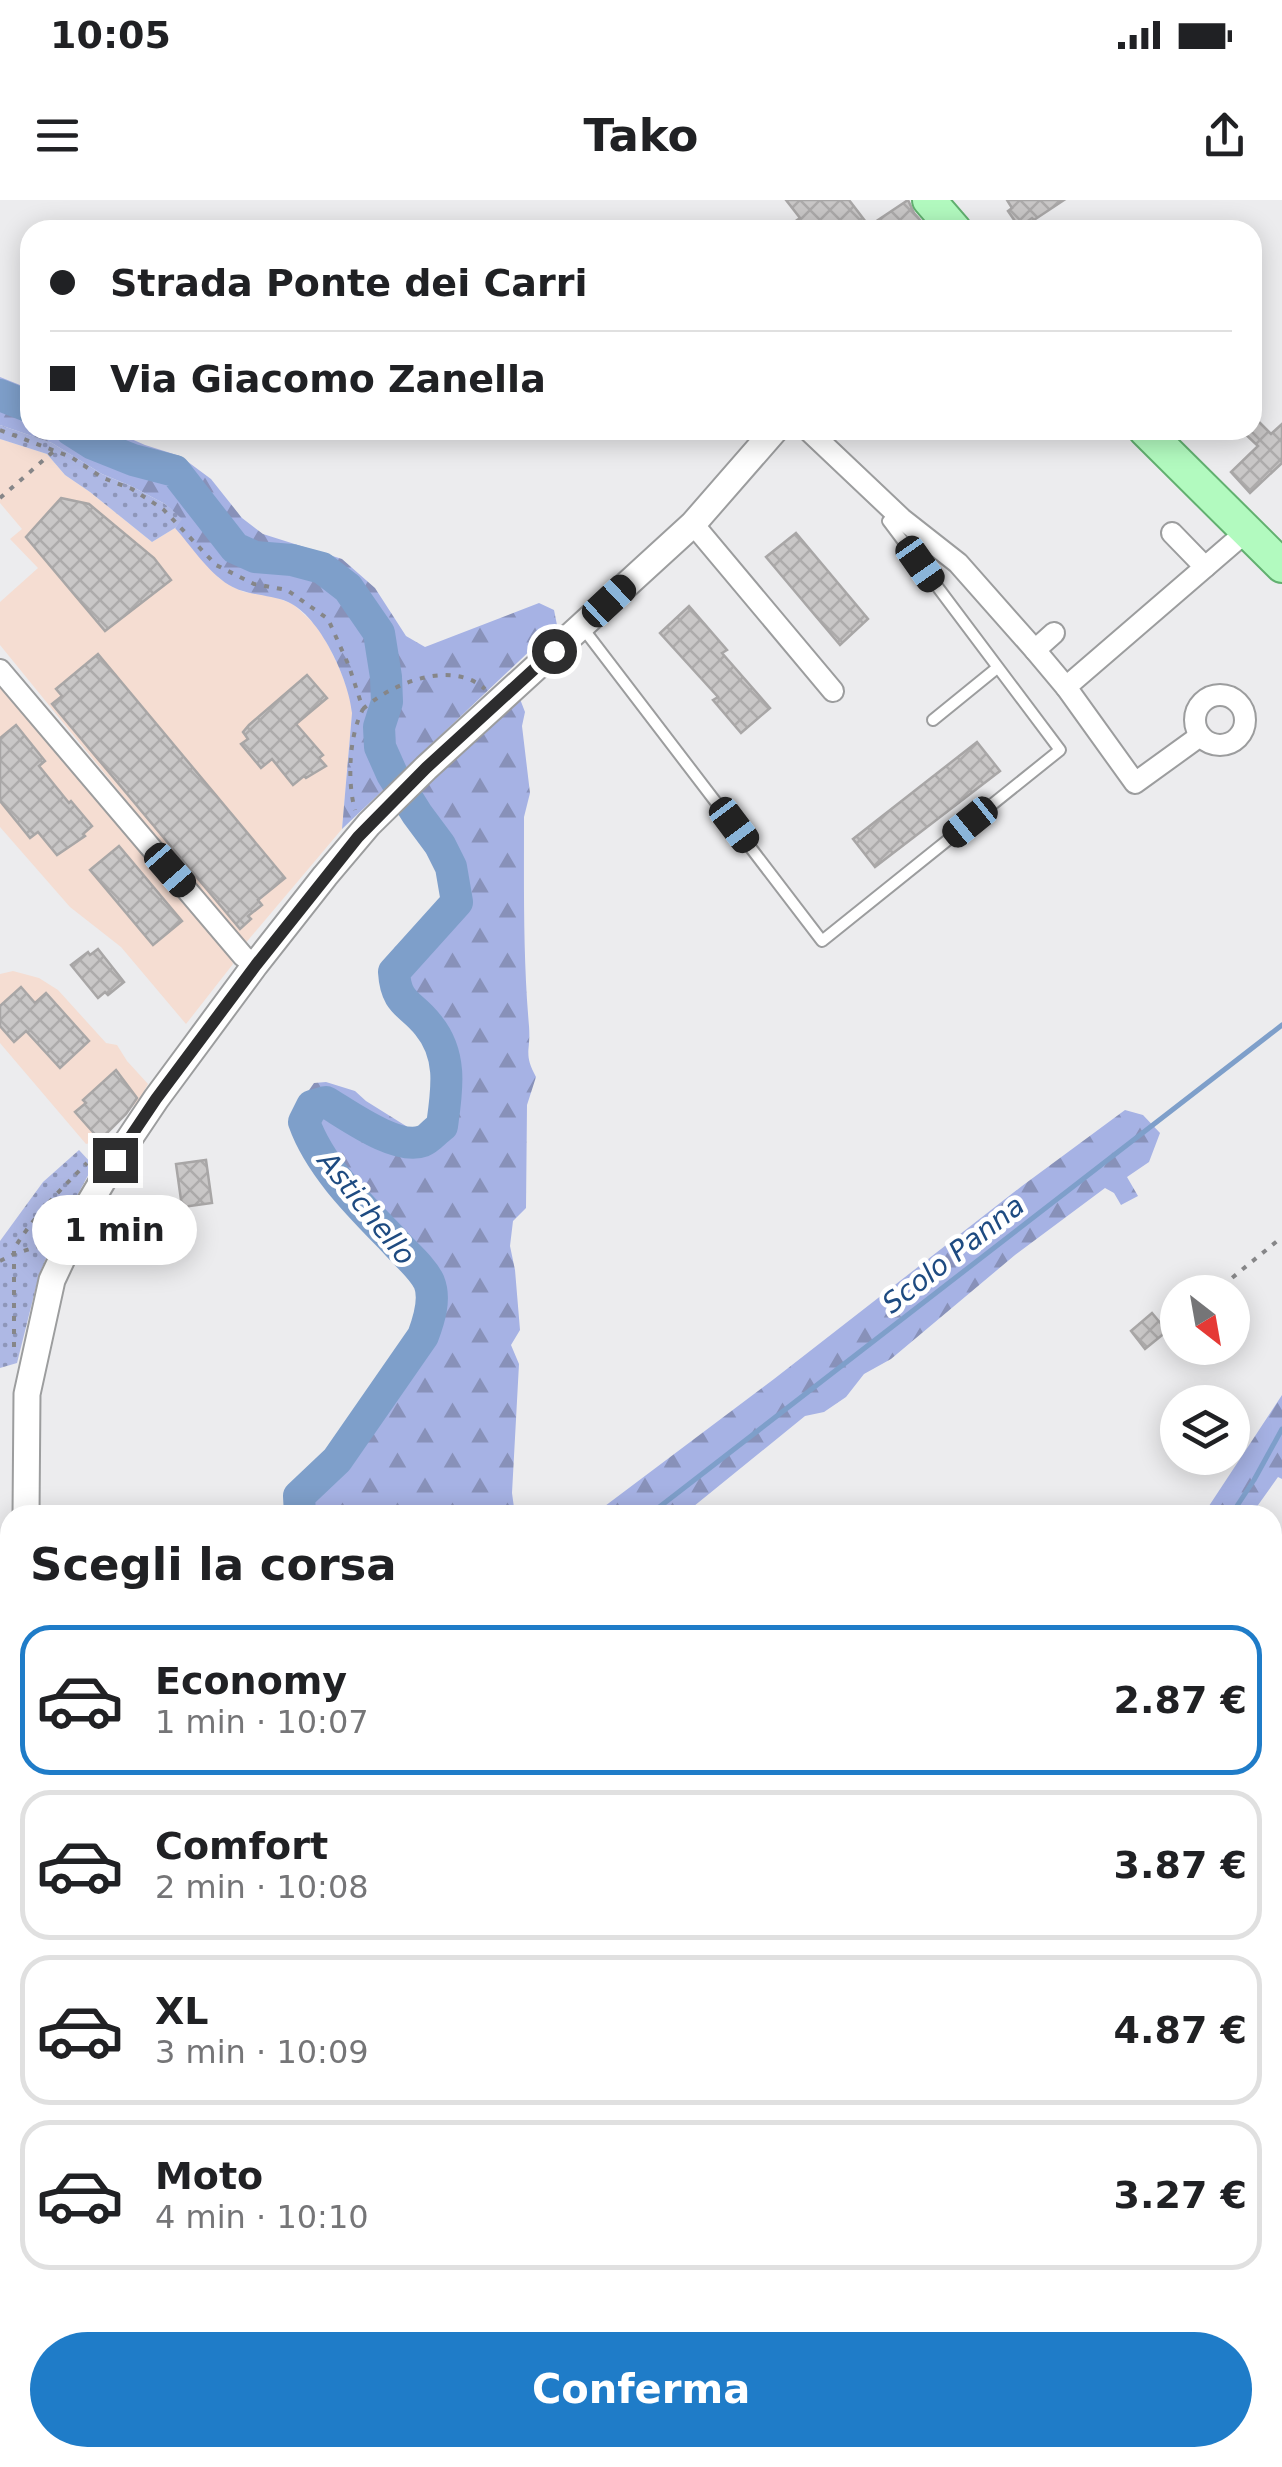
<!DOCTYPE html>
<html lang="it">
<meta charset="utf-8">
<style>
:root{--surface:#fff;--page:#f2f2f2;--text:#202124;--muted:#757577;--line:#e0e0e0;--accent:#1f7cc8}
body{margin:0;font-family:"DejaVu Sans",sans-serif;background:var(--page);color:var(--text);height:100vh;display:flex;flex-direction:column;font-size:38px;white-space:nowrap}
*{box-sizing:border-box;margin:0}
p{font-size:32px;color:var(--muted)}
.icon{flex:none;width:55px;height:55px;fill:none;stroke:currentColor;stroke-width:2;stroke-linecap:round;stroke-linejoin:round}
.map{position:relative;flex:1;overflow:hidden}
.side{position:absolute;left:0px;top:1305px;width:1282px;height:962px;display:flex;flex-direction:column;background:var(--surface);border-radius:30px 30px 0 0;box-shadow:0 5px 25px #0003}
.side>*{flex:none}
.hud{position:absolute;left:20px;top:20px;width:1242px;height:220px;border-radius:30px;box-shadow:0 5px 25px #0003;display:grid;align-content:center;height:220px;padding:0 30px;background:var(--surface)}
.needle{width:65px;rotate:149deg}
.fabs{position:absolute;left:1160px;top:1075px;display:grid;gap:20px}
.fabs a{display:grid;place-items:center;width:90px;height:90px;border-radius:50%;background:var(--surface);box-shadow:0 5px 25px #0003;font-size:50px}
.end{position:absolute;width:45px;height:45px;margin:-22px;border:12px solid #2d2d2e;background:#fff;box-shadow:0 0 0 5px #fff}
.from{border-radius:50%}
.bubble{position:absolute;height:70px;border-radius:35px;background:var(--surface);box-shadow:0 5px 25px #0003;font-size:32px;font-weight:700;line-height:70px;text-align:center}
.car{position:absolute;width:30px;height:60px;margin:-30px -15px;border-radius:12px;box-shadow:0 0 8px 2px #0007;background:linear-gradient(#222 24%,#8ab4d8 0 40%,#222 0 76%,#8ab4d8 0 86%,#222 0)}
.hud b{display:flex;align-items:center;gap:35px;height:95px;font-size:38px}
.hud b+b{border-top:2px solid var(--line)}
.hud i{width:25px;height:25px;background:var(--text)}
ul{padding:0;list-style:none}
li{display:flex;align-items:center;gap:30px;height:150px;margin:0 20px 15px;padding:0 10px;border:5px solid var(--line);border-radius:30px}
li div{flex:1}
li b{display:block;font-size:38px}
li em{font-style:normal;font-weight:700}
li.selected{border-color:var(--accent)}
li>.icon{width:90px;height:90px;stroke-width:1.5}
h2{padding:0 30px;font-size:45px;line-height:120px}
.primary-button{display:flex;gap:20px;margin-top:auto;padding:20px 30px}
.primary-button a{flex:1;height:115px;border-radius:60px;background:var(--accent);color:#fff;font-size:40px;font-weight:700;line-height:115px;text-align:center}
.status{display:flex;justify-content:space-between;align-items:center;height:70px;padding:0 50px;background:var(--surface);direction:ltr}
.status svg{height:28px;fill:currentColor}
header{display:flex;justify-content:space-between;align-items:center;height:130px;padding:0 30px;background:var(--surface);font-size:45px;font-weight:700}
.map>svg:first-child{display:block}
.industrial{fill:#f5ddd2}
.grass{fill:url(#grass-dots)}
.forest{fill:url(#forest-firs)}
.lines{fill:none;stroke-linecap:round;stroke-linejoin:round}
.stream{stroke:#7e9fca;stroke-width:5}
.river{stroke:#7e9fca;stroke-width:32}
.building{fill:url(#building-cross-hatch);stroke:#a8a6a6;stroke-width:2.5}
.service-casing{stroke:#9c9d9e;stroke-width:14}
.minor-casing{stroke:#9c9d9e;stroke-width:24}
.tertiary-casing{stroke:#9c9d9e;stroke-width:29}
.primary-casing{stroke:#62b070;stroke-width:36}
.path{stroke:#868688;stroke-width:4;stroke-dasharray:5 8;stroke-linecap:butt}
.service{stroke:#fff;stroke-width:10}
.minor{stroke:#fff;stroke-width:20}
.tertiary{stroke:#fff;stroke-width:25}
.primary{stroke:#b2fabf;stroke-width:32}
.route{stroke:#2d2d2e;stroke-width:12}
.labels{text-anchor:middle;stroke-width:9;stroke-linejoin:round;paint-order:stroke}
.water-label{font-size:28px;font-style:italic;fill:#1e4b81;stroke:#fff}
</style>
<div class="status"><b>10:05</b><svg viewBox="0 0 49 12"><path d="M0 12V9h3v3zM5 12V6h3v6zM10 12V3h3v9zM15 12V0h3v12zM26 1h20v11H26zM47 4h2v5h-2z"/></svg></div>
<header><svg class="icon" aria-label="menu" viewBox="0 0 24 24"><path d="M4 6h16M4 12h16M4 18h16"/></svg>Tako<svg class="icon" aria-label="share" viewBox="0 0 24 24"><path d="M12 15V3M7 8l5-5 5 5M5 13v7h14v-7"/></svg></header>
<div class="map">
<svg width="1282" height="2267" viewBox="0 0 1282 2267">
<defs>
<pattern id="grass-dots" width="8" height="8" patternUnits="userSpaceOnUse" patternTransform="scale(2.5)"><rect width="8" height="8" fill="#aeb8e4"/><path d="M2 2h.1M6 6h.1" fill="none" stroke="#8e96b9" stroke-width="1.8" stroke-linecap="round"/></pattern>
<pattern id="forest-firs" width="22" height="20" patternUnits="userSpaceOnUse" patternTransform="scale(2.5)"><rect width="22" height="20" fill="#a6b2e4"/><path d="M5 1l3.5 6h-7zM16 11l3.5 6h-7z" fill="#8891b9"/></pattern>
<pattern id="building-cross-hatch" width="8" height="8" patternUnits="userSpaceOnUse" patternTransform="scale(2.5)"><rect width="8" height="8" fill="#c9c7c7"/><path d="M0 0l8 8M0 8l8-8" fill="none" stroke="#adabab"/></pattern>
</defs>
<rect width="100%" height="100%" fill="#ececee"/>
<g class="industrial">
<polygon points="0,239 47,254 65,275 90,292 152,342 175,328 219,378 231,386 244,392 272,396 293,404 320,429 338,465 351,498 352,513 342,629 244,745 0,445 0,402 38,368 10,339 22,329 0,303"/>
<polygon points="0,483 228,749 233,764 186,824 121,747 70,707 0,627"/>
<polygon points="13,771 39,778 58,790 106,843 117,845 127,861 148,884 139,900 100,940 86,944 0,843 0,774"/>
</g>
<g class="grass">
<polygon points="0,225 52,243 102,274 131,286 165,304 183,319 175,328 152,342 90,292 65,275 47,254 0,239"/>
<polygon points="79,950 92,964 92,968 55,1037 39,1075 17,1163 0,1168 0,1041 43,982"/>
</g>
<g class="forest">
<path d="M0,177L30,189V230H111L145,245L180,256L211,279L242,318L263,334L342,359L375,388L406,436L425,447L539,403L554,410L557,425L342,629L352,513C349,480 320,416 288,402C269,394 247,396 229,385C208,372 191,346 175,328L182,319L165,304L131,286L102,274L52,243L0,225Z"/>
<path d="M520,499L525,512L522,526L530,593L524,617C524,687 523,757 529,826C531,852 523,853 536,877L527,905L526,1008L513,1021L510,1046L515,1070L520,1130L511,1145L519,1164L512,1293L515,1315H292L294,1289L336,1250L403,1160L424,1109V1097L413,1081L377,1045L304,948L298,927L300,903L314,883L326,882L355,891L366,901L406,926L410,931L433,927L436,885L427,840L383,780L385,765L395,747L415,735L440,705L443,680L399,609L444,570Z"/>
<polygon points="1125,910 1143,915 1160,933 1149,962 1127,977 1138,996 1121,1005 1114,993 1105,988 1015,1055 891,1159 864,1174 846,1197 824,1212 805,1216 683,1315 593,1315 774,1179 1022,986"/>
<polygon points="1282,1195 1282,1279 1278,1277 1251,1315 1203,1315"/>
</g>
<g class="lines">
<g class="stream">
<polyline points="649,1315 1282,825"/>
<polyline points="1231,1315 1254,1280 1282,1229"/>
<polyline points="1272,2230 1282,2224"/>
<polyline points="1231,2258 1236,2267"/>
<polyline points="1206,2267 1223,2258"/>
</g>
<g class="river">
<polyline points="0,195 30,207"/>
<path d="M71,230L93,244L133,260L175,271L235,348L255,357L292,360L322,368L348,388L379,433L386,477L387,502L379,527L380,547L392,574L417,614L440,645L451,667L457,702L394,772C396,805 411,803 428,825C453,855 447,890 442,926C436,930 429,939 423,941C397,951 348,915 326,902L312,906L304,922C320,967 360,1006 393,1040C404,1053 422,1067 429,1082C436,1099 429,1120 423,1136L337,1260L299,1296L300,1315"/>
<polyline points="553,2258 557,2267"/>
</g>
</g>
<g class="building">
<polygon points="786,0 849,0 869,26 908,0 914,13 929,30 804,30 797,20 800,18"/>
<polygon points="1007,0 1064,0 1034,20 1032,18 1019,27 1008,11 1012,8"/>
<polygon points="1252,215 1271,234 1282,224 1282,263 1250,293 1231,272 1258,246 1241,230 1252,230"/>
<polygon points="61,298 89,304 154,358 171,380 105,431 26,337"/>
<polygon points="796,333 868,419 840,445 766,357"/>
<polygon points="689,406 727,450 722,453 770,508 741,533 713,500 718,497 660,433"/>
<polygon points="98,454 285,678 258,700 262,705 248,716 251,719 240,729 52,504 62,496 56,489"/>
<polygon points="307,475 327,498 296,524 323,555 319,558 326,566 306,578 304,576 293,585 272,559 261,568 241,544 248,539 243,532 249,525"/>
<polygon points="16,525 45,561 39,566 69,603 71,601 92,626 83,634 85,636 57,655 38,632 30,638 0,601 0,538"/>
<polygon points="977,542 1000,571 875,667 853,639"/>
<polygon points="119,646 182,721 153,745 90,670"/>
<polygon points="98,749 124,782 108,795 105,792 98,798 71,765 88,752 90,755"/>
<polygon points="21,787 35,803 46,793 89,841 60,868 26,831 14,842 0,826 0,806"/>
<polygon points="116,870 137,898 126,914 100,940 75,912 86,903 83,900"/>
<polygon points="206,960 212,1003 182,1007 176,964"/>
<polygon points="1152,1113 1167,1131 1145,1149 1131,1131"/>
</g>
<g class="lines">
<defs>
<g id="service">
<polyline points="582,427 822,741 1060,550 888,321 896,313"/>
<polyline points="933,520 997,468"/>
</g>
<g id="minor">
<polyline points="808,230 902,319 958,363 1035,450"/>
<polyline points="693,324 833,491"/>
<polyline points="1172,333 1205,367"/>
<polyline points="1054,433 1035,450 1066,487"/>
<polyline points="0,470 243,756 255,765"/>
<circle cx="1220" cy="520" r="25"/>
<polyline points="1200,536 1135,583 1066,487 1247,331"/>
<polyline points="233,2267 249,2258"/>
</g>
<g id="tertiary">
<polyline points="26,1315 27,1194 52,1080 83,1014 115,960 156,899 255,765 325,676 369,624 426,568 693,324 775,230"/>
<polyline points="0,1523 10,1522"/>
<polyline points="285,2258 291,2267"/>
</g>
<g id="primary">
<polyline points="929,0 955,30"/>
<polyline points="1145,230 1282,366"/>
</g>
</defs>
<use href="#service" class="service-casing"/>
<use href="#minor" class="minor-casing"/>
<use href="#tertiary" class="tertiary-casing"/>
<use href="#primary" class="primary-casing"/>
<g class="path">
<path d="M0,230L71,257L103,278L132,289L163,309L216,365L254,384L287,390L328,419L349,466L363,509C349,535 347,582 355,610"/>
<polyline points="0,298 54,251"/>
<path d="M363,509C392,483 452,459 485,489"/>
<polyline points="0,1061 14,1054 45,1044"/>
<polyline points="1197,1092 1221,1087 1282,1037"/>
<polyline points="1171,1104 1178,1101"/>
<path d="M14,1147V1049C33,1017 60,990 87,963"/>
<polyline points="1272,2222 1282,2217"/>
<polyline points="1192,2267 1209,2258"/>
</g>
<use href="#service" class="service"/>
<use href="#minor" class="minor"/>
<use href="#tertiary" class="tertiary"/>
<use href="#primary" class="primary"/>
</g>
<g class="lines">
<polyline class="route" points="115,960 156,899 256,765 358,637 426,568 554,451"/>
</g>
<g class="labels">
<g class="water-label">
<text transform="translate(367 1008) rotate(51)" y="10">Astichello</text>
<text transform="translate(953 1054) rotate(-38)" y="10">Scolo Panna</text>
</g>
</g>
</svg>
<div class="fabs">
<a><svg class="needle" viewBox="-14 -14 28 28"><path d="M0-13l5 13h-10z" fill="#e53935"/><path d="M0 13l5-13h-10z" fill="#757577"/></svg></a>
<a><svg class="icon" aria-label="layers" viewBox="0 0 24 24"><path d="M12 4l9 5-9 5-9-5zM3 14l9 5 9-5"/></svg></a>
</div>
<i class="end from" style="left:554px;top:451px"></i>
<i class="end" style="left:115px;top:960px"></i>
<div class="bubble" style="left:32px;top:995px;width:165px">1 min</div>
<i class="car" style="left:920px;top:364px;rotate:145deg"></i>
<i class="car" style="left:609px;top:401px;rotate:47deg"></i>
<i class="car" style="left:970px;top:622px;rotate:231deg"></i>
<i class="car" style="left:734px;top:625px;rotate:143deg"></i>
<i class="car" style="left:170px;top:670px;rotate:139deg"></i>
<div class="hud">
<b><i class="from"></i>Strada Ponte dei Carri</b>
<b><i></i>Via Giacomo Zanella</b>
</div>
<section class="side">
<h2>Scegli la corsa</h2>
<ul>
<li class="selected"><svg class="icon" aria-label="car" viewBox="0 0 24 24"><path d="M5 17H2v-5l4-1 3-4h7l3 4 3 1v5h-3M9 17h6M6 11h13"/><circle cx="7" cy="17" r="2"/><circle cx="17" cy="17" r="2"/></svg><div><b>Economy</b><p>1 min · 10:07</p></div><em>2.87 €</em></li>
<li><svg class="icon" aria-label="car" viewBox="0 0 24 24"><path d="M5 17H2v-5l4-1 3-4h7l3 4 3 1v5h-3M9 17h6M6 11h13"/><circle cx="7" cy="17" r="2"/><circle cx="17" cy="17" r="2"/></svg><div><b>Comfort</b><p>2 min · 10:08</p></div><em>3.87 €</em></li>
<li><svg class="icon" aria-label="car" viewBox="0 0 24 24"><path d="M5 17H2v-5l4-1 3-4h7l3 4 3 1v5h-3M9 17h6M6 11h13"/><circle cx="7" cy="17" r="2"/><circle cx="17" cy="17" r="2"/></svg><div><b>XL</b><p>3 min · 10:09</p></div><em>4.87 €</em></li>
<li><svg class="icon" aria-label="car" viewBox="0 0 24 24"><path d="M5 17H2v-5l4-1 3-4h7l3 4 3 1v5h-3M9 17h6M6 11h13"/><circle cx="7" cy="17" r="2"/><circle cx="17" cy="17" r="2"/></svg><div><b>Moto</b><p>4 min · 10:10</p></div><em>3.27 €</em></li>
</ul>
<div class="primary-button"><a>Conferma</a></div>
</section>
</div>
